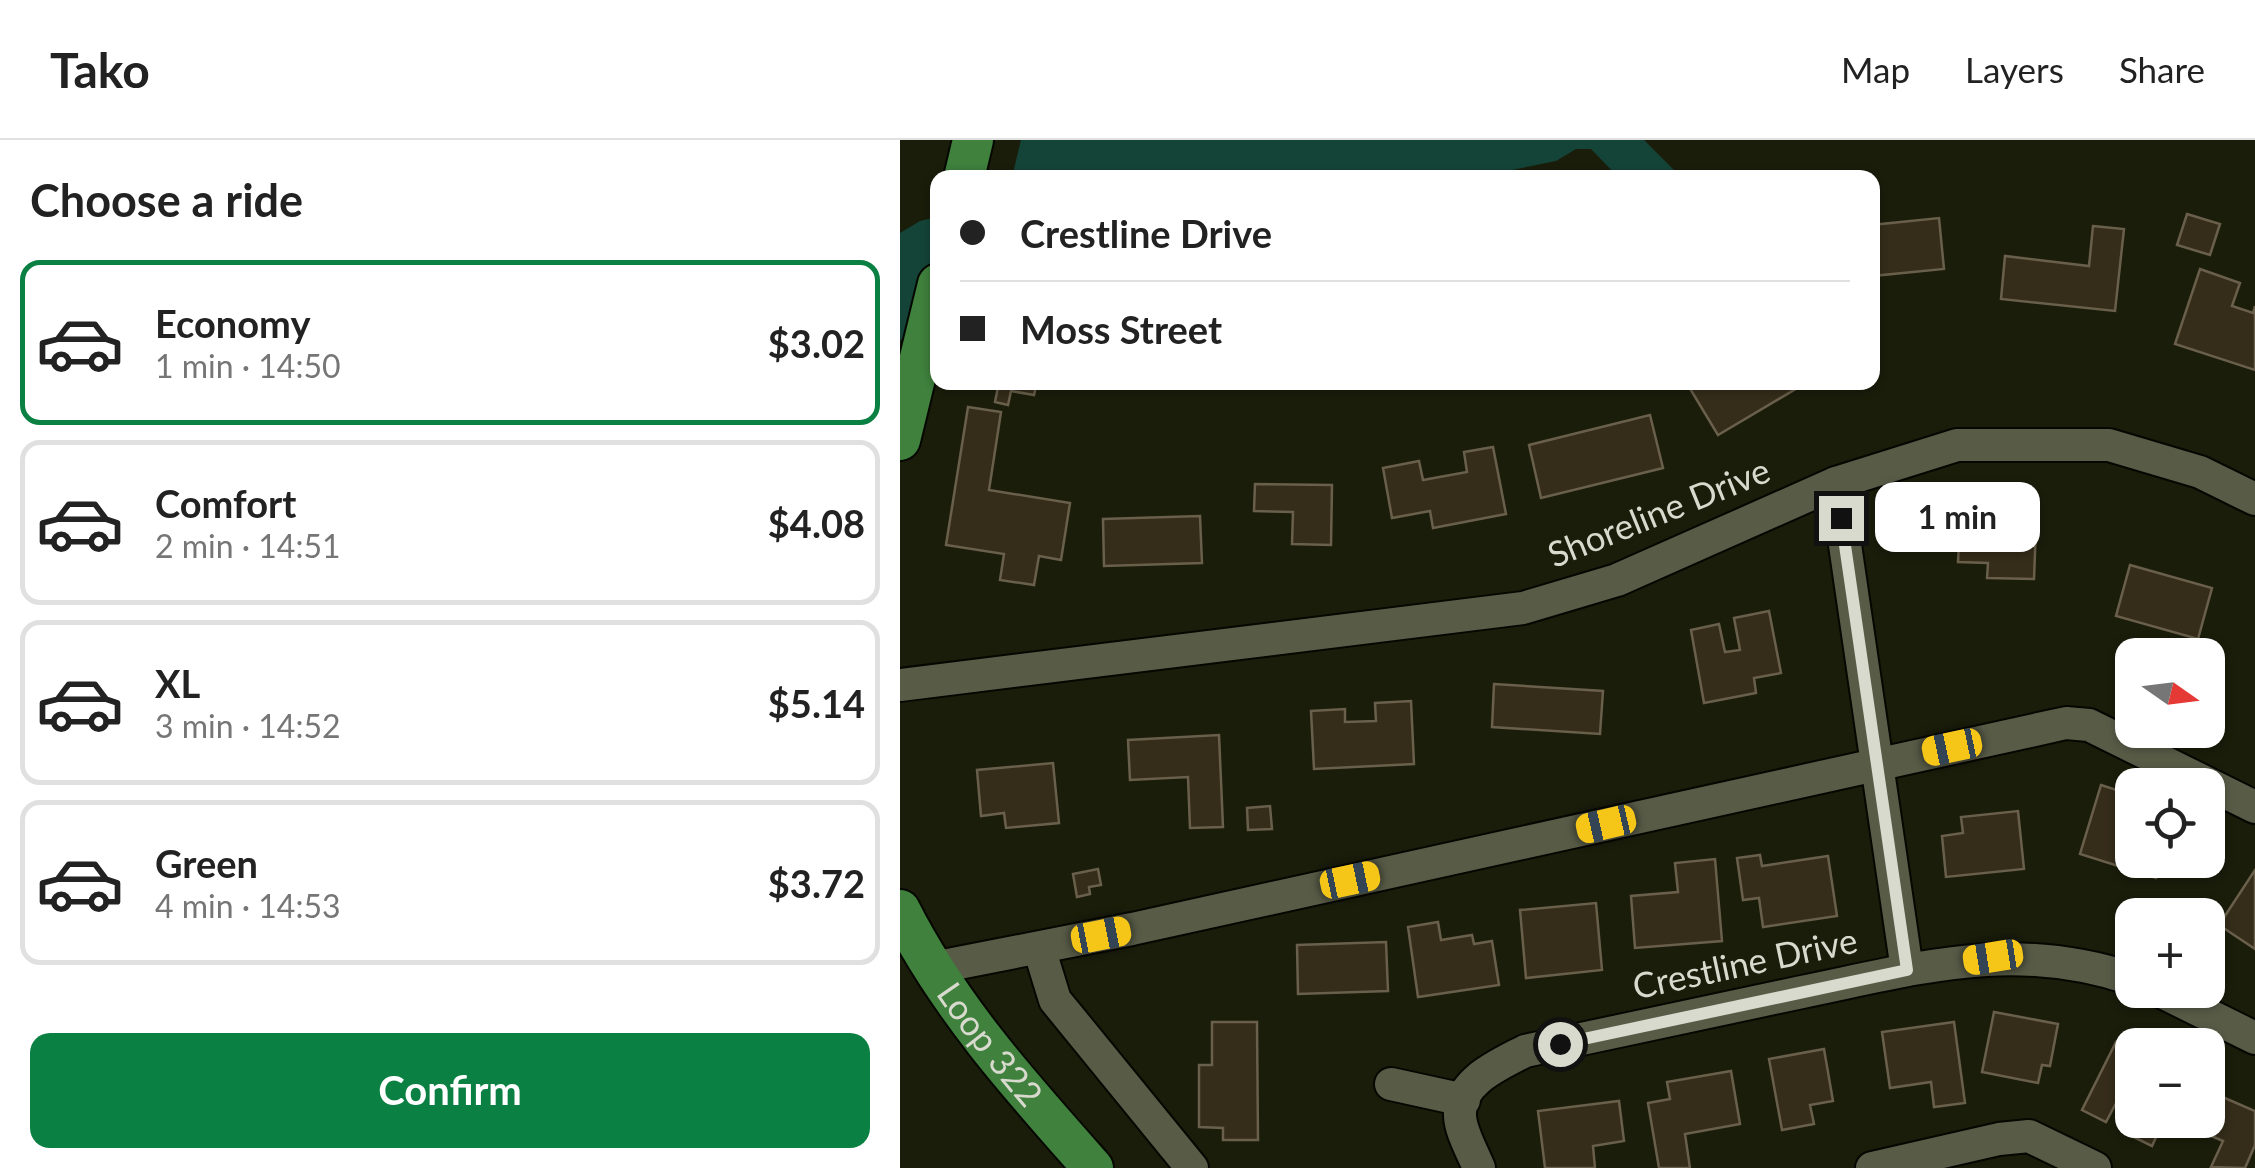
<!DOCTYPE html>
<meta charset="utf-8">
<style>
:root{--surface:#fff;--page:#f2f2f2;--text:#222;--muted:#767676;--line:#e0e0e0;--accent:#0b8043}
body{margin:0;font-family:Lato,sans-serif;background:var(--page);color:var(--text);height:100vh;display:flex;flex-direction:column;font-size:38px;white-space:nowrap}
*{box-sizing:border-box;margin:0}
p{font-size:32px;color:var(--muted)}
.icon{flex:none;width:55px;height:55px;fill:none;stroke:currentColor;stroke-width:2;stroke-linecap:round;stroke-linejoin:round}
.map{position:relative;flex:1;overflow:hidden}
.panel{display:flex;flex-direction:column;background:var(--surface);width:900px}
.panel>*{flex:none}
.guide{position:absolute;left:30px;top:30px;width:950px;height:220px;border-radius:20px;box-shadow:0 2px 8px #0004;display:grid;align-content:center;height:220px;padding:0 30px;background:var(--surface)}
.needle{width:65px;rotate:104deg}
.controls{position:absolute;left:1215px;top:498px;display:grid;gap:20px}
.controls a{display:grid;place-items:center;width:110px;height:110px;border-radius:20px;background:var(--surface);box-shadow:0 2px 8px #0004;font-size:50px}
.end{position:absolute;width:45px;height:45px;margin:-22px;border:12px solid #d8dace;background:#111;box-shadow:0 0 0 5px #111}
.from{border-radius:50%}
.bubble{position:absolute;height:70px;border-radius:20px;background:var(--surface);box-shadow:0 2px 8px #0004;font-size:32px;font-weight:700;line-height:70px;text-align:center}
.car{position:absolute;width:30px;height:60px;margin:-30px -15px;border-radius:12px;box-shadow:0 0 8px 2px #0007;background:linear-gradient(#f5c518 24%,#345 0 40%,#f5c518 0 76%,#345 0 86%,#f5c518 0)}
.guide b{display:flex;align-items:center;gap:35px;height:95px;font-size:38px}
.guide b+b{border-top:2px solid var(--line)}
.guide i{width:25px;height:25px;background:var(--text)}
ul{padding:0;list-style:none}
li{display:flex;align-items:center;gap:30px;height:165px;margin:0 20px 15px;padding:0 10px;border:5px solid var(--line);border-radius:20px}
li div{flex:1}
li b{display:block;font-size:38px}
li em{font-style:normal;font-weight:700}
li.on{border-color:var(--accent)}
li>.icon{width:90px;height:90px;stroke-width:1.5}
h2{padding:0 30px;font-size:45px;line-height:120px}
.button{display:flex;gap:20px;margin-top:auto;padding:20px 30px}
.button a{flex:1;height:115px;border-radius:20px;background:var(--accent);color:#fff;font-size:40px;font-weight:700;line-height:115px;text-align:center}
header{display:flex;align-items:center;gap:60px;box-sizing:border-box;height:140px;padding:0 50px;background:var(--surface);border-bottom:2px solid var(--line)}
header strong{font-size:48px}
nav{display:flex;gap:55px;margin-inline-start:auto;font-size:35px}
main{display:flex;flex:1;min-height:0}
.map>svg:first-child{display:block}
.water{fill:#144438}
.building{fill:#352d1a;stroke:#695f4b;stroke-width:2.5}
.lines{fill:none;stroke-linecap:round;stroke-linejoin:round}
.minor-casing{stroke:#060700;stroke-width:36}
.major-casing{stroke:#060700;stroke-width:44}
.minor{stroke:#585c47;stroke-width:32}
.major{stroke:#3f813d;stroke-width:40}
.route{stroke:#d8dace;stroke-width:12}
.labels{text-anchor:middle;stroke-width:8;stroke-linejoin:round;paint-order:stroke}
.street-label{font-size:35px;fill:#d8dace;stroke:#1a1d0a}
</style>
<header>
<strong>Tako</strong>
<nav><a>Map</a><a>Layers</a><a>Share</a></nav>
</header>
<main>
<section class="panel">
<h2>Choose a ride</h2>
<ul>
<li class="on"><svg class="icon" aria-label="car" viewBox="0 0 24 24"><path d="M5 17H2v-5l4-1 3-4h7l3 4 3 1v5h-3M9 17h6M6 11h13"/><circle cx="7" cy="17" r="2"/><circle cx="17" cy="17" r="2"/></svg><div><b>Economy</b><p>1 min · 14:50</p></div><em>$3.02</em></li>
<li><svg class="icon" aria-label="car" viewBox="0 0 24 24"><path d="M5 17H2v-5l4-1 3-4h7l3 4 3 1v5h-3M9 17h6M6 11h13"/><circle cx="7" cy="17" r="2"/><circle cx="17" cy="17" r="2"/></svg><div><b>Comfort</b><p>2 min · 14:51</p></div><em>$4.08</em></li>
<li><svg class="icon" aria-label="car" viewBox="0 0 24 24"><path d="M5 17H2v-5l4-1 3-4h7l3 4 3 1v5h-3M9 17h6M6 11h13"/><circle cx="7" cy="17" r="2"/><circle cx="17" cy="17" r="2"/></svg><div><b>XL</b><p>3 min · 14:52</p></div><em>$5.14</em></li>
<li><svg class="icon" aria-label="car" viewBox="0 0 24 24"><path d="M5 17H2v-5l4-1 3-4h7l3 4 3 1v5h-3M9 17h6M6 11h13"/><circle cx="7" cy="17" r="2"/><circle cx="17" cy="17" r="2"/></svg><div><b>Green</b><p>4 min · 14:53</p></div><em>$3.72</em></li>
</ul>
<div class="button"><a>Confirm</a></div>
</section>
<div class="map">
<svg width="1355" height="1028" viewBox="0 0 1355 1028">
<rect width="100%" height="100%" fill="#1a1d0a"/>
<g class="water">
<polygon points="121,0 744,0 781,37 718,37 691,9 676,9 656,21 578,37 112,37"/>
<polygon points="37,77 37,182 0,200 0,93 20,81"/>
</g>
<g class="building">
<polygon points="1287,74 1320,84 1310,115 1277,105"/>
<polygon points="1039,78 1044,129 972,136 972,85"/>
<polygon points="1193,86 1224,89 1215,171 1101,159 1105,116 1189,126"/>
<polygon points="1300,129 1340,143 1332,166 1353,173 1355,166 1355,230 1275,204"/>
<polygon points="99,242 137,242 134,255 111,251 108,265 95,262"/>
<polygon points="786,242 896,242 899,247 818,295"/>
<polygon points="68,267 101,272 89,350 170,363 161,420 139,416 134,445 100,440 104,414 46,405"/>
<polygon points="750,275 763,328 641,358 629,305"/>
<polygon points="593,307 606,374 533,388 530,371 492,378 483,328 519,321 523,340 567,332 564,312"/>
<polygon points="355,344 432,345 431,405 392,404 393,372 354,371"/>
<polygon points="300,376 302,423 204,426 203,379"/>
<polygon points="1060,384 1136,386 1134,439 1087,438 1088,423 1058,422"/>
<polygon points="1230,425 1312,448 1298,499 1216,476"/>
<polygon points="869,471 881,533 854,538 856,553 804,563 791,490 819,484 825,512 840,510 834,478"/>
<polygon points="594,544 703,551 700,594 592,587"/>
<polygon points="511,561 514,624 414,629 411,571 445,569 445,582 476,581 475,563"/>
<polygon points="319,595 323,687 290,688 288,637 230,640 228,600"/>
<polygon points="153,623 159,683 106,688 104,673 81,676 77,630"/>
<polygon points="1201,645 1232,655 1224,681 1232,684 1232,720 1262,720 1256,738 1180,714"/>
<polygon points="370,666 372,689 348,690 347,668"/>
<polygon points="1118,671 1124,729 1046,737 1042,696 1063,693 1061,677"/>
<polygon points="860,715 862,726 928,716 937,776 863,787 859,758 843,760 837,718"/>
<polygon points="815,719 822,801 735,808 731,756 778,752 775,723"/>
<polygon points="198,729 201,745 189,747 190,754 177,757 173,734"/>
<polygon points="1355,730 1355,809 1319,785"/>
<polygon points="696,763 702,830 626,838 620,770"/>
<polygon points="538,782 541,800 572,795 574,804 592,801 599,845 518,857 508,787"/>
<polygon points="486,802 488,851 398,854 397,805"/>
<polygon points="1094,872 1158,884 1150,926 1142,925 1138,943 1082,932"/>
<polygon points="312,882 357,882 358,1000 323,1000 323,988 299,987 299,925 312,925"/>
<polygon points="1054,882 1065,963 1034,967 1031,942 990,948 982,892"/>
<polygon points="1216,902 1232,911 1232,980 1264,980 1252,1006 1223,992 1232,973 1215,965 1206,982 1182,970"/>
<polygon points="924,909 933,961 910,965 914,984 882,990 869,919"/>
<polygon points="831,931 840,984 785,994 790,1028 759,1028 748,963 770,959 767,942"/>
<polygon points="1311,952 1355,971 1355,1005 1345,1028 1311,1027 1323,1001 1295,989 1299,980 1308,980 1308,961"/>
<polygon points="719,961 724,1001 693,1006 695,1028 645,1028 638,971"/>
</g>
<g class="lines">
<defs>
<g id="minor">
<polyline points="936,343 1007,830"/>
<polyline points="0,545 623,468 717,440 936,343 1057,305 1209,305 1300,332 1355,359"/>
<polyline points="139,808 155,860 292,1028"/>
<polyline points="33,828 232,789 1166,583 1189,585 1355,667"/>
<polyline points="1258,850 1355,898"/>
<polyline points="491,944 564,960"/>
<path d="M579,1028C573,1013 560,991 560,975C558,941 601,924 625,911C718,892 810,871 902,852C1020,828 1113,799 1232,839"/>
<polyline points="972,1028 1099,999 1129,996 1195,1028"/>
</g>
<g id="major">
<polyline points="64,38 73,0"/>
<polyline points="0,300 38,144"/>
<path id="s1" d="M0,770C49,867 121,947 193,1028"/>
</g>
</defs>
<use href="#minor" class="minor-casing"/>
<use href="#major" class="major-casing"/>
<use href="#minor" class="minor"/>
<use href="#major" class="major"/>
</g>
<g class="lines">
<polyline class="route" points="660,904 1007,830 941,378"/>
</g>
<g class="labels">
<g class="street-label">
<text transform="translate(759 373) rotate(-22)" y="12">Shoreline Drive</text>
<text transform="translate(845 824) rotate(-12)" y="12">Crestline Drive</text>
<text dy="12" stroke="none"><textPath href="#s1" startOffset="162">Loop 322</textPath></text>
</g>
</g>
</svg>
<div class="controls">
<a><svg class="needle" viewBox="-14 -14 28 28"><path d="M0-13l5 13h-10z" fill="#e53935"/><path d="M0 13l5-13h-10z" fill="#767676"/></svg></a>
<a><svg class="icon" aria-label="locate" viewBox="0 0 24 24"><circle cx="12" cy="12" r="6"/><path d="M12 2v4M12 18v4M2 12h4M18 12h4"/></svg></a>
<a>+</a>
<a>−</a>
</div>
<i class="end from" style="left:660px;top:904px"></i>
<i class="end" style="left:941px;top:378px"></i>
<div class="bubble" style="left:975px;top:342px;width:165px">1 min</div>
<i class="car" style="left:1052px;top:607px;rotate:258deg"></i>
<i class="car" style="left:706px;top:684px;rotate:257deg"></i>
<i class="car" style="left:450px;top:740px;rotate:78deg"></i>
<i class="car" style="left:201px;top:795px;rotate:79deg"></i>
<i class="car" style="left:1093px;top:817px;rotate:261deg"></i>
<div class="guide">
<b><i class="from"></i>Crestline Drive</b>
<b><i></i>Moss Street</b>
</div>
</div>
</main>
